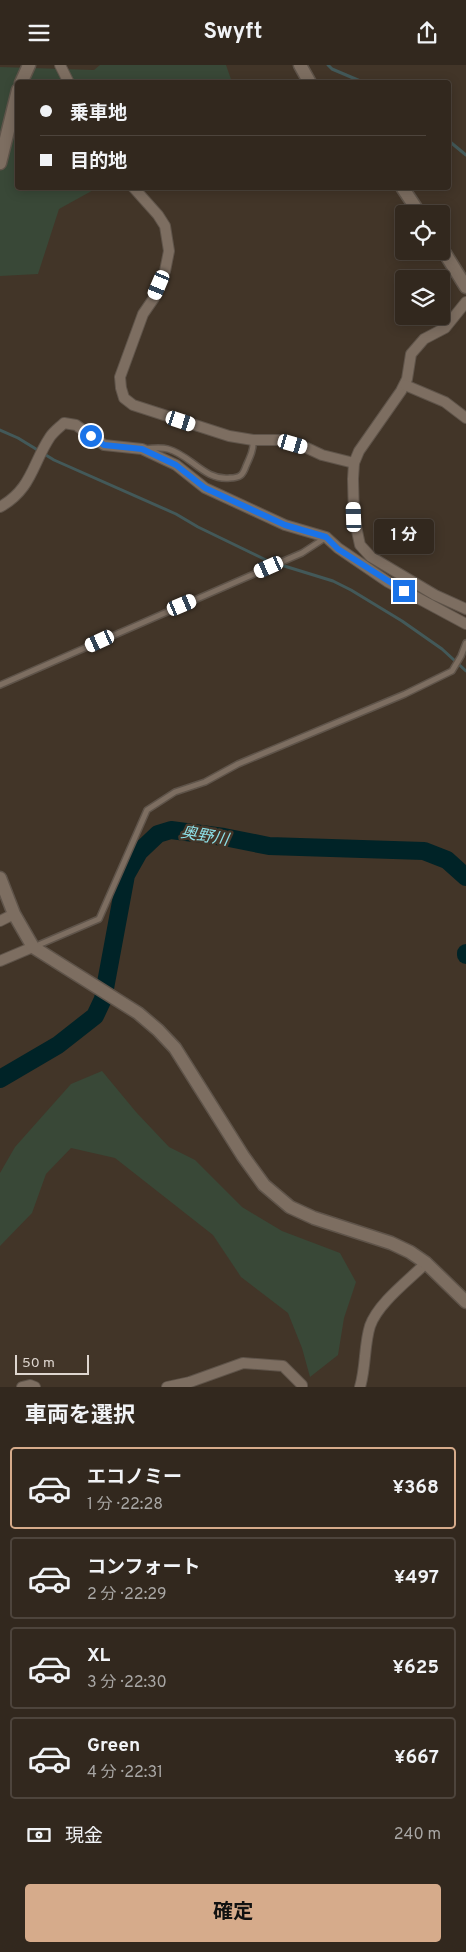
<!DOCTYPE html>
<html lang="ja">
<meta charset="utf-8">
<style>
:root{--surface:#32281e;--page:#3a3027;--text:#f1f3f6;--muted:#a8a6a4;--line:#4d443c;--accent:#d6ab8b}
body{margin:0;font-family:Overpass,"Noto Sans JP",sans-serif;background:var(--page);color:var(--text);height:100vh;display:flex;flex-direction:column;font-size:19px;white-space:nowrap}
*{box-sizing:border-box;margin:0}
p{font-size:16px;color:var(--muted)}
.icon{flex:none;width:28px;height:28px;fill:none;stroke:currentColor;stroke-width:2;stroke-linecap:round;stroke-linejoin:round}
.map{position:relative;height:1322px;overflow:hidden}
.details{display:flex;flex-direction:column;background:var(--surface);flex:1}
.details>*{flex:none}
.guide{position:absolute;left:15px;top:15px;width:436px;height:110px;border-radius:5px;box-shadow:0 2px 12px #0003,0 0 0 1px var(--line);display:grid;align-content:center;height:110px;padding:0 25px;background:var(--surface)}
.controls{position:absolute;left:395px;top:140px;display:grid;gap:10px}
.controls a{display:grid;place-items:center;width:55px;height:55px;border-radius:5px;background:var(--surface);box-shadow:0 2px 12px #0003,0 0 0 1px var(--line);font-size:25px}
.scale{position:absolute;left:15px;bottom:12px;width:74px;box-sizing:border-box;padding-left:5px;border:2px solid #ded6cf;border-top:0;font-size:14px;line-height:18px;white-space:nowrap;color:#ded6cf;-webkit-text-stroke:4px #423528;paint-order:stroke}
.end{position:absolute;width:22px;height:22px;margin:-11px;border:6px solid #1a73e8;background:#fff;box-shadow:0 0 0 2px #fff}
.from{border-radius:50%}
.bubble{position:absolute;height:35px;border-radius:5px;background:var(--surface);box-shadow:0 2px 12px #0003,0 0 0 1px var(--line);font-size:16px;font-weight:700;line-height:35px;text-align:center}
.car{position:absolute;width:15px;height:30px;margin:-15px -8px;border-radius:6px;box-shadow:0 0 4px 1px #0007;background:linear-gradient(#fff 24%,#345 0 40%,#fff 0 76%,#345 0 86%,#fff 0)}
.guide b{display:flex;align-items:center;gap:18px;height:48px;font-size:19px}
.guide b+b{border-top:1px solid var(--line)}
.guide i{width:12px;height:12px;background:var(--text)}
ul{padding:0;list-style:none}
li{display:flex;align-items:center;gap:15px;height:82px;margin:0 10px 8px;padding:0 15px;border:2px solid var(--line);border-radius:5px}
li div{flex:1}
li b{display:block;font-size:19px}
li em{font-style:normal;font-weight:700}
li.current{border-color:var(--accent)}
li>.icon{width:45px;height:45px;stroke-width:1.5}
h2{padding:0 25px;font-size:22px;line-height:60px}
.pay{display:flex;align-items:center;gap:12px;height:55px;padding:0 25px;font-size:19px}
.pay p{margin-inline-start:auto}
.primary-button{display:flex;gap:10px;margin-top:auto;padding:10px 25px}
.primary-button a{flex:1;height:58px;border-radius:5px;background:var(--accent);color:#111;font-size:20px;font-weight:700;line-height:58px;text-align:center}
header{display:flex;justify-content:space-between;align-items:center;height:65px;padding:0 25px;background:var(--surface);font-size:22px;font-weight:700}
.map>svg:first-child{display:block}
.green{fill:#394837}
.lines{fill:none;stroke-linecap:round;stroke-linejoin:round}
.stream{stroke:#435959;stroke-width:3}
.river{stroke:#002327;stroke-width:18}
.lane-casing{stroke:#5f544a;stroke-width:8}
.street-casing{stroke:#5f544a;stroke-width:12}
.secondary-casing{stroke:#5f544a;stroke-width:15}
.lane{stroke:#7d6e61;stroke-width:5}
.street{stroke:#7d6e61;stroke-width:10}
.secondary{stroke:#7d6e61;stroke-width:12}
.route{stroke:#1a73e8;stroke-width:6}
.labels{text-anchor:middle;stroke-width:5;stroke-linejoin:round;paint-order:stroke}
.water-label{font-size:16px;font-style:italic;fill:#8fe3eb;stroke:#423528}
</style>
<header><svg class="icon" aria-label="menu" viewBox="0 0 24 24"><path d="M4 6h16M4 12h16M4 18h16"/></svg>Swyft<svg class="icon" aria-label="share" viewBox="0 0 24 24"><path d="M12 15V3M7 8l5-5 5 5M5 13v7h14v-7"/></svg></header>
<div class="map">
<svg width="466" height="1322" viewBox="0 0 466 1322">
<rect width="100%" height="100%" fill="#423528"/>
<g class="green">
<polygon points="100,0 226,0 232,17 18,18 18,122 97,123 59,144 38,209 0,211 0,2 94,5"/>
<polygon points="102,1006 136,1047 169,1082 195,1095 242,1142 282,1166 340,1188 356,1217 344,1253 338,1290 310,1312 302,1283 288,1248 241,1212 213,1170 115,1093 71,1083 46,1109 32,1148 0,1181 0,1108 15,1082 71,1019"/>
</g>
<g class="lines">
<g class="stream">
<polyline points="328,0 332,4 365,18"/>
<polyline points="449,76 466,90"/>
<polyline points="0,365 18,373 54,395 176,449 198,462 268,496 333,516 351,525 402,556 442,584 466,606"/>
</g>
<g class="river">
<polyline points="466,888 466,890"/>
<polyline points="0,1014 58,980 95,951 103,934 126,810 139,787 158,769 171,765 224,772 269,781 424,786 447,795 466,812"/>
</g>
<defs>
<g id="lane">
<path d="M145,384C152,383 161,382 168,384C191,390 204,416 230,413C240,413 243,410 246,401C250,392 254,384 253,375"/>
<polyline points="0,620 302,488 325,473"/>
<polyline points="36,881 99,854 147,745 175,727 205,717 238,699 405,629 452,606 461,591 466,578"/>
</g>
<g id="street">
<polyline points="60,0 69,18"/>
<polyline points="133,122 158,150 165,161 169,186 165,206 154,233 143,249 120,312 121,323 124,333 133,340 229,371 253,375 279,375 307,383 322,390 354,398"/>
<polyline points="466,237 445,263 424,274 411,289 407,314 401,326 359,386 354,398 353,414 354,452 360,480 371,492 435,530 466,544"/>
<polyline points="405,320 445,337 466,353"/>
<path d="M0,442C32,424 32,399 50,372C54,366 60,362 64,358L76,360L104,380L142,384L176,400L205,423L285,460L326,472L338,483L388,517L466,559"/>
<polyline points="0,856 14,849"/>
<polyline points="0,896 33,882"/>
<polyline points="22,1322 30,1320 35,1322"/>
<polyline points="167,1322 190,1317 243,1298 283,1301 302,1320 302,1322"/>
<path d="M360,1322C366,1302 364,1280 370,1261C378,1238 409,1215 426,1198"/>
</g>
<g id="secondary">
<polyline points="300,0 310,18"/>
<polyline points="21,18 29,0"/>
<polyline points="0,98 18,25"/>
<polyline points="402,122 420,149"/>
<polyline points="441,182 466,222"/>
<polyline points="0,813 14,849 33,882 138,948 158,965 175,983 243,1091 264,1120 290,1142 314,1153 391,1178 410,1187 426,1198 466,1237"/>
</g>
</defs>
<use href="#lane" class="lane-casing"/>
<use href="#street" class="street-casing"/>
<use href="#secondary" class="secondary-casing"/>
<use href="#lane" class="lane"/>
<use href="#street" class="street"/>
<use href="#secondary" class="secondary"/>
</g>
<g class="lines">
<polyline class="route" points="91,371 104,380 142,384 176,400 205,423 285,460 326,472 338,484 404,526"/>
</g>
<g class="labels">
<g class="water-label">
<text transform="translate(205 770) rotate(10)" y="6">奥野川</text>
</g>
</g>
</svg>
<div class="controls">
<a><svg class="icon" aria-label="locate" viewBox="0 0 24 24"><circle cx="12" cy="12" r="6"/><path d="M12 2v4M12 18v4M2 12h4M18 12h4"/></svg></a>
<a><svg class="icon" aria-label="layers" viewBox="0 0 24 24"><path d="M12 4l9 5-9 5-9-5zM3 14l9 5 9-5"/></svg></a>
</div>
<div class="scale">50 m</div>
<i class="end from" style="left:91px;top:371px"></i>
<i class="end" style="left:404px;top:526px"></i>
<div class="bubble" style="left:374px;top:454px;width:60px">1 分</div>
<i class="car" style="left:159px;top:220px;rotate:203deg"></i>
<i class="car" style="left:181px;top:356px;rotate:108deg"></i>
<i class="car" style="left:293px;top:379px;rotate:106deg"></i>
<i class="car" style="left:354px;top:452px;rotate:358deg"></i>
<i class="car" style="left:269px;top:502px;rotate:246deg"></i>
<i class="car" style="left:182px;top:540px;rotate:67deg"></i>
<i class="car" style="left:100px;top:576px;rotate:245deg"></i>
<div class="guide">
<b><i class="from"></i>乗車地</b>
<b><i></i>目的地</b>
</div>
</div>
<section class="details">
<h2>車両を選択</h2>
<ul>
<li class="current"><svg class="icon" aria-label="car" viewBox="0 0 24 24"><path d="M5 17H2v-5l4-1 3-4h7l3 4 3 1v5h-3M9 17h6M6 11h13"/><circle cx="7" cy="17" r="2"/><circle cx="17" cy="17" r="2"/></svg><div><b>エコノミー</b><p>1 分 · 22:28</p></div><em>¥368</em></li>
<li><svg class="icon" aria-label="car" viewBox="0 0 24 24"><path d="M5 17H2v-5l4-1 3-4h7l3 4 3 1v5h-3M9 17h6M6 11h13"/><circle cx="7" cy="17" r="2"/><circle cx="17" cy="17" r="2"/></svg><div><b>コンフォート</b><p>2 分 · 22:29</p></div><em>¥497</em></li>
<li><svg class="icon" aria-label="car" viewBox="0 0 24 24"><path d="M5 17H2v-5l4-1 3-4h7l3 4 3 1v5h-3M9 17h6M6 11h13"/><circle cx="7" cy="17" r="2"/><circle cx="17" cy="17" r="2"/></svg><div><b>XL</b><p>3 分 · 22:30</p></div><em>¥625</em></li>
<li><svg class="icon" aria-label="car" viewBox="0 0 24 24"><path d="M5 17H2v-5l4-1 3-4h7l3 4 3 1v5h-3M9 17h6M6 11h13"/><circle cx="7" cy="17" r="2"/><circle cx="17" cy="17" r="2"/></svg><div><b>Green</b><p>4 分 · 22:31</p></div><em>¥667</em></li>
</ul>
<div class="pay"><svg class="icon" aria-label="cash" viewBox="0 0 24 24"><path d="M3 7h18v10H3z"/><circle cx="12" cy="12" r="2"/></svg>現金<p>240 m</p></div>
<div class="primary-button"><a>確定</a></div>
</section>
